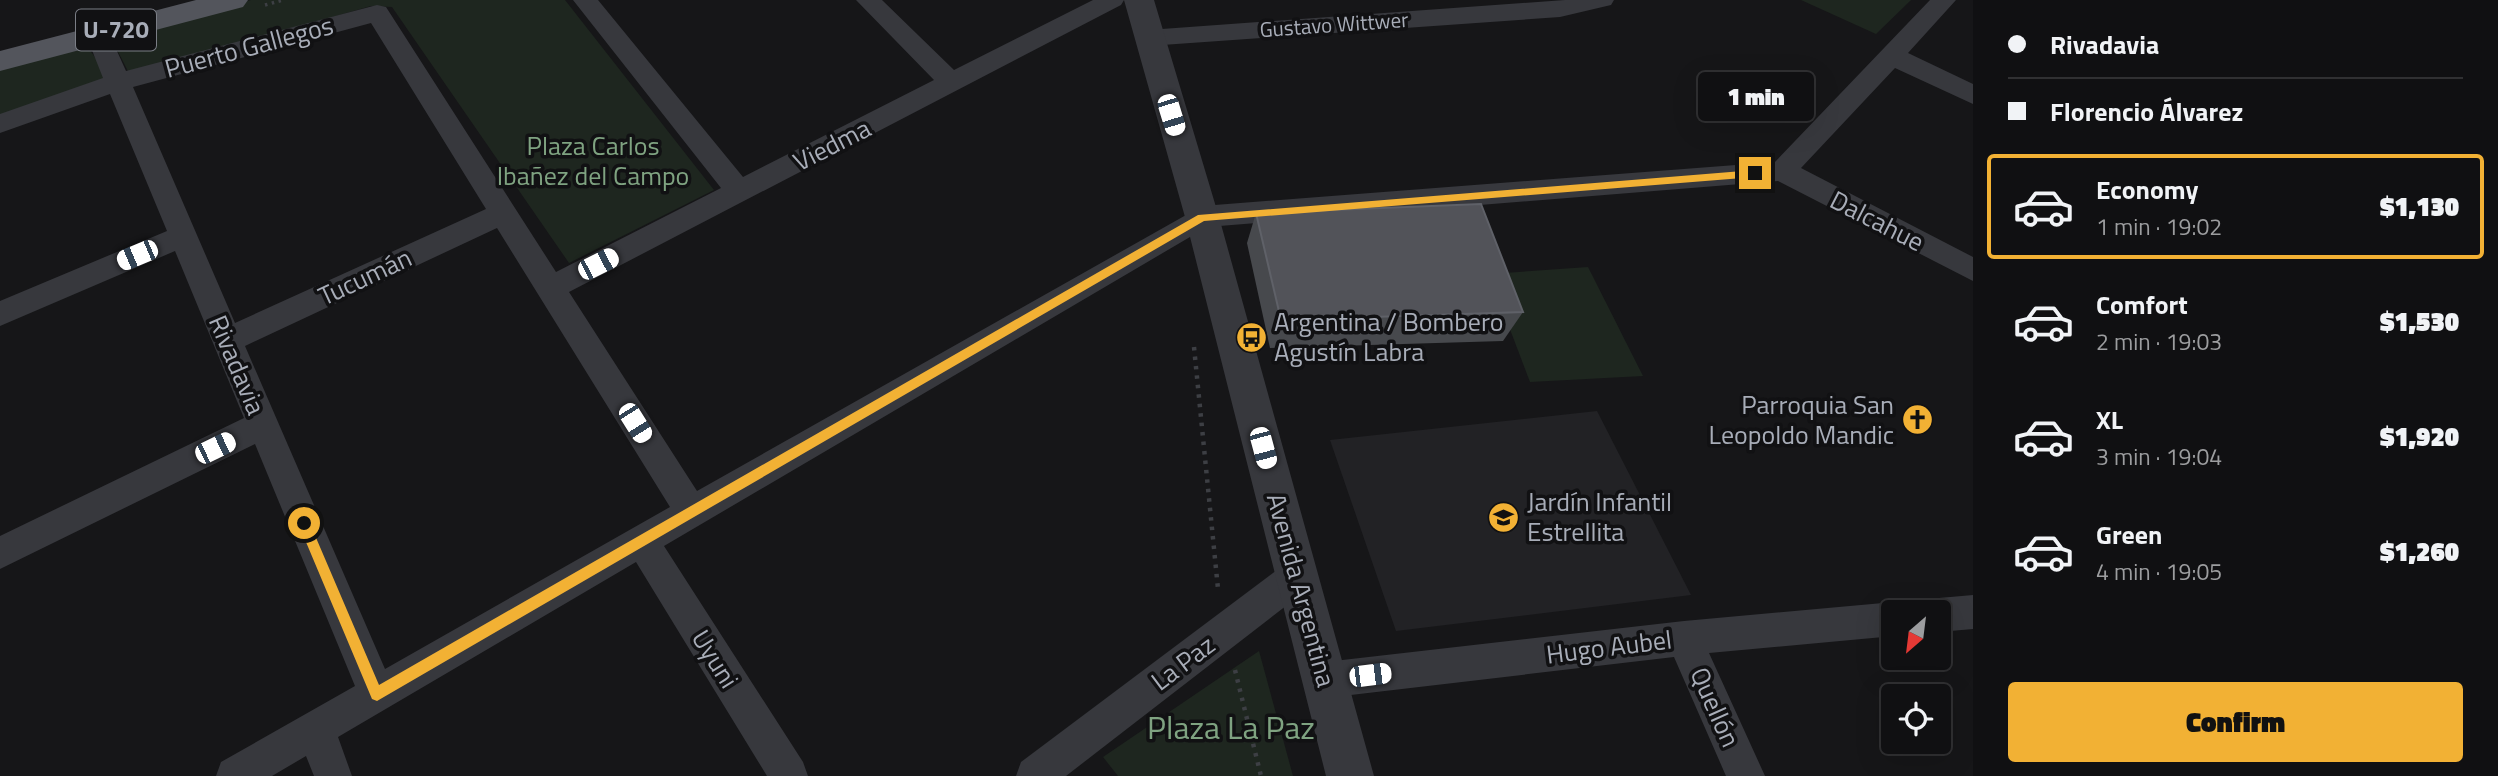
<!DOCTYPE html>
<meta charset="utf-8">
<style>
:root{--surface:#101012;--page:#19191b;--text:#f1f3f6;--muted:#9c9d9f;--line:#303032;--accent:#f2b134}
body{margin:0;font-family:"Titillium Web",sans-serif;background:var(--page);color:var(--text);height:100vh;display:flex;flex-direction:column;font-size:26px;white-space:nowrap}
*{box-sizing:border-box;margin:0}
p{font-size:23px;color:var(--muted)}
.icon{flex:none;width:38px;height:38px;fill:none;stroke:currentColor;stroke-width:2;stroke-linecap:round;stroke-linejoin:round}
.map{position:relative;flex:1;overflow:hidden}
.panel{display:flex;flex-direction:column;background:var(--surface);width:525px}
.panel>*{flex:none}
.hud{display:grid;align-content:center;height:154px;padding:0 35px;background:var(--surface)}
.needle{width:46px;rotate:208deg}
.tools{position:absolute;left:1881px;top:600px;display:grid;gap:14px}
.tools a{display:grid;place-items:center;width:70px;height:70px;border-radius:7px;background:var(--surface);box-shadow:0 7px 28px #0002,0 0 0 2px var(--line);font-size:35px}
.end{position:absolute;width:32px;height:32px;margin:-16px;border:9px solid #f2b134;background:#111;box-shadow:0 0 0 4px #111}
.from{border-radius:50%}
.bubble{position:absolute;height:49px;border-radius:7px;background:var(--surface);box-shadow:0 7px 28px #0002,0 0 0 2px var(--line);font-size:23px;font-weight:800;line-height:49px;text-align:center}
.car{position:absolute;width:21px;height:42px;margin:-21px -10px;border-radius:9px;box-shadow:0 0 5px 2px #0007;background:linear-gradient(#fff 24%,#345 0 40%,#fff 0 76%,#345 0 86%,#fff 0)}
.hud b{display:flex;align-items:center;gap:24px;height:66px;font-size:26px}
.hud b+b{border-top:2px solid var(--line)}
.hud i{width:18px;height:18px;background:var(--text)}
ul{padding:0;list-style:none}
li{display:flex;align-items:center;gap:21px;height:105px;margin:0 14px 10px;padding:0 21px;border:4px solid transparent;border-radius:7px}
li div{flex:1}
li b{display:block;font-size:26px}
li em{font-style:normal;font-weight:800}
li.selected{border-color:var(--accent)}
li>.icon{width:63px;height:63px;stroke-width:1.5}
.cta{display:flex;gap:14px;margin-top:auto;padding:14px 35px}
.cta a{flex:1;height:80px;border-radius:7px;background:var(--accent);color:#111;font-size:28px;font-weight:800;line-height:80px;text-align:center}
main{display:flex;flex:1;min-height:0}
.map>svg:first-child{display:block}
.built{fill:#222225}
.green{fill:#1e261f}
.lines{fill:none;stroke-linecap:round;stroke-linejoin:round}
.path-far1{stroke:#3d3f44;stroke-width:3.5;stroke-dasharray:2.5 4.5;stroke-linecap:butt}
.path{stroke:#3d3f44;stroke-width:4.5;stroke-dasharray:3.5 6;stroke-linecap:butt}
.minor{fill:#37383d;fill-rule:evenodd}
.tertiary{fill:#37383d;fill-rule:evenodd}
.primary{fill:#53555c;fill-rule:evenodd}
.wall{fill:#47494d}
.building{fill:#525359;stroke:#5f6168;stroke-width:2}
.route{fill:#f2b134}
.labels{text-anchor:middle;stroke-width:7;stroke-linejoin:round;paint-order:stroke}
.far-street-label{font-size:21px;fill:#a8adb8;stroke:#111113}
.shield{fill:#111113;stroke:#7b7e86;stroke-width:2}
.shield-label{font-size:24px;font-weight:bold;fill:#a8adb8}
.street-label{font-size:26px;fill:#a8adb8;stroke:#111113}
.park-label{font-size:26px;fill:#7fa381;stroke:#111113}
.poi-label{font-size:26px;fill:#a8adb8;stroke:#111113;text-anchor:start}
.near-park-label{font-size:32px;fill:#7fa381;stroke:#111113}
</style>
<main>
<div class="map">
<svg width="1973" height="776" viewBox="0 0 1973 776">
<rect width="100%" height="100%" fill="#161618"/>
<polygon class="built" points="1597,411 1691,595 1396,631 1330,440"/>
<g class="green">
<polygon points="251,0 565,0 714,190 569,263 392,7 371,6 130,75 110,36"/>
<polygon points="1801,0 1911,0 1876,34"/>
<polygon points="85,44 110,77 0,117 0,67"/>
<polygon points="1588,267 1643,376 1530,382 1489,274"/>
<polygon points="1259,651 1293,776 1118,776 1103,757"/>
</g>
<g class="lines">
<polyline class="path-far1" points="265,5 283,0"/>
<g class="path">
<polyline points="1194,347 1218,589"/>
<polyline points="1235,670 1261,776"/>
</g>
<g class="minor">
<path d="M573,0H598L743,177L934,80L856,0H882L954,70L1093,0H1124L1121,5L569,292L697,491L1202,206L1775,162L1930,0H1956L1908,53L1973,84V104L1895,68L1801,168L1973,257V281L1778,181L1207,227L664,546L803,762L808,776H767L636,562L338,737L352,776H314L306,756L272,776H216L221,762L355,686L255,444L0,569V536L244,418L175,251L0,326V301L167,231L110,94L0,133V114L103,78L86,35L89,29H107L126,71L377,5L386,7L556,272L721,188ZM371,23L486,209L235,323L133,87ZM497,228L670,507L385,669L245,346Z"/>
<polygon points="1565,0 1614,0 1611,5 1560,17 1148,46 1139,44 1136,38 1139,32 1148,30"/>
<polygon points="1297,560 1309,564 1315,576 1309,588 1066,776 1016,776 1021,762 1285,564"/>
<polygon points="1973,595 1973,629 1939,632 1939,612 1922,612 1926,603 1939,598"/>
<polygon points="1894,602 1907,607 1909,612 1894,612 1894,636 1709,653 1765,776 1726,776 1674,657 1325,698 1312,693 1306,680 1312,667 1325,662 1684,621"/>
</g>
<polygon class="tertiary" points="1124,0 1154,0 1219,217 1374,776 1326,776 1185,217"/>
<polygon class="primary" points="196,0 248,0 243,7 0,71 0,51"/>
</g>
<polygon class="wall" points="1256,213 1523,312 1503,341 1270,348 1247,243"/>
<polygon class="building" points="1481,204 1523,312 1281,320 1256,213"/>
<polygon class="route" points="1755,170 1760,173 1755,177 1204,221 377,701 372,699 298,523 299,519 308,519 379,685 1198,215"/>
<defs>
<symbol id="bus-disc" viewBox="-11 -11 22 22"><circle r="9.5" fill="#f2b134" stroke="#111113"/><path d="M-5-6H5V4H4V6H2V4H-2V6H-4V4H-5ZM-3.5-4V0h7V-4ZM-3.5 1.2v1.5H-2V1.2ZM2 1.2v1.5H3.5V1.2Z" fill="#111"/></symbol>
<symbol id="church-disc" viewBox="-11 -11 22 22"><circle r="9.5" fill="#f2b134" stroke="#111113"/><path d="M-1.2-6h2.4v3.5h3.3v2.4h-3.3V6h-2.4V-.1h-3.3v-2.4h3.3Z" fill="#111"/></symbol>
<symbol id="school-disc" viewBox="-11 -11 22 22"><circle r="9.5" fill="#f2b134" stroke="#111113"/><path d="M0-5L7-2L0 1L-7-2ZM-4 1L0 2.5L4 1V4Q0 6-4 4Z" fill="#111"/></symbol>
</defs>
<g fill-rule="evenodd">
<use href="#bus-disc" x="1234" y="320" width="35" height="35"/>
<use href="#church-disc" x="1900" y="402" width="35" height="35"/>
<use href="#school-disc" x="1486" y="500" width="35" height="35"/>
</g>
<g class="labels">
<g class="far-street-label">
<text transform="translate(1334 25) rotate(-4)" y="7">Gustavo Wittwer</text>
</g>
<rect class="shield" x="76" y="9.5" width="80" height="41" rx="5"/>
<g class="shield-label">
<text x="116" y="38">U-720</text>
</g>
<g class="street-label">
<text transform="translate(249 47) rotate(-15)" y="9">Puerto Gallegos</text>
<text transform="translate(832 145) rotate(-27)" y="9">Viedma</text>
<text transform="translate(1877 221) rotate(27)" y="9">Dalcahue</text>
<text transform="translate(365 277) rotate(-25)" y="9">Tucumán</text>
<text transform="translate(237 365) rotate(67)" y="9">Rivadavia</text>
<text transform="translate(1301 590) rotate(75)" y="9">Avenida Argentina</text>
<text transform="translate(1609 647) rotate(-7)" y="9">Hugo Aubel</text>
<text transform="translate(715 659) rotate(58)" y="9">Uyuni</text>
<text transform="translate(1183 663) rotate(-37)" y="9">La Paz</text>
<text transform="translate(1715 707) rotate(66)" y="9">Quellón</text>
</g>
<g class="park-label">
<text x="593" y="155">Plaza Carlos<tspan x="593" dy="30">Ibañez del Campo</tspan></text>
</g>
<g class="poi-label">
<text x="1274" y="331">Argentina / Bombero<tspan x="1274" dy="30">Agustín Labra</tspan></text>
<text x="1894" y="414" text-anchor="end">Parroquia San<tspan x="1894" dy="30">Leopoldo Mandic</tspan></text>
<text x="1527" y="511">Jardín Infantil<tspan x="1527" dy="30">Estrellita</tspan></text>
</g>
<g class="near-park-label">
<text x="1231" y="739">Plaza La Paz</text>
</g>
</g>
</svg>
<div class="tools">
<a><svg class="needle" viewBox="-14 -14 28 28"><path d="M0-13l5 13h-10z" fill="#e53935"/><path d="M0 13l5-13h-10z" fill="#9c9d9f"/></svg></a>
<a><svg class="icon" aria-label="locate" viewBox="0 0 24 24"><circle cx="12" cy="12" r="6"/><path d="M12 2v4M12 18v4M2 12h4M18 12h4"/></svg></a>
</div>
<i class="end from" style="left:304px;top:523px"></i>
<i class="end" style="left:1755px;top:173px"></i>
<div class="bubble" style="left:1698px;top:72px;width:116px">1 min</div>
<i class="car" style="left:1171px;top:115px;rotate:163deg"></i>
<i class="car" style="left:137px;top:255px;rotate:247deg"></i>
<i class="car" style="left:598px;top:264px;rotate:63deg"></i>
<i class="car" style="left:635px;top:423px;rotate:148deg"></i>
<i class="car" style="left:215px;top:448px;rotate:64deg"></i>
<i class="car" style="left:1263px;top:448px;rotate:165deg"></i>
<i class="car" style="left:1370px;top:675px;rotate:83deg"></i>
</div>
<section class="panel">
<div class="hud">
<b><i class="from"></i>Rivadavia</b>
<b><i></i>Florencio Álvarez</b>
</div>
<ul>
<li class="selected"><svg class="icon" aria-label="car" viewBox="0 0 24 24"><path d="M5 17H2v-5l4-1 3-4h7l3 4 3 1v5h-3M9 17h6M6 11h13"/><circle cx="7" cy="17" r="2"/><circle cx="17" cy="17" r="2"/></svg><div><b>Economy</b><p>1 min · 19:02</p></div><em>$1,130</em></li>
<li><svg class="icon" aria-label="car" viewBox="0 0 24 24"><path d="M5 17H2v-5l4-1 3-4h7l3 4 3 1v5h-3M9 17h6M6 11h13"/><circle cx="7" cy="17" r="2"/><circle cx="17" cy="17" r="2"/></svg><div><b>Comfort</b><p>2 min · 19:03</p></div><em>$1,530</em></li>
<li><svg class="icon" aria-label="car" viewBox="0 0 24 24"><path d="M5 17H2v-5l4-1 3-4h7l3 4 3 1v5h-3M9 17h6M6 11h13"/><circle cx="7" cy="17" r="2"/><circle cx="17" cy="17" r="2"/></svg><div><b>XL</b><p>3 min · 19:04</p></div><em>$1,920</em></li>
<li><svg class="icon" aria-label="car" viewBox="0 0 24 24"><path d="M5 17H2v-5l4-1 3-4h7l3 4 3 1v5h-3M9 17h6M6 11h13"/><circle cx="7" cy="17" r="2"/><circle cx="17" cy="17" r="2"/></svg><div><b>Green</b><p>4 min · 19:05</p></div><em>$1,260</em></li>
</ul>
<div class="cta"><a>Confirm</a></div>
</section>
</main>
